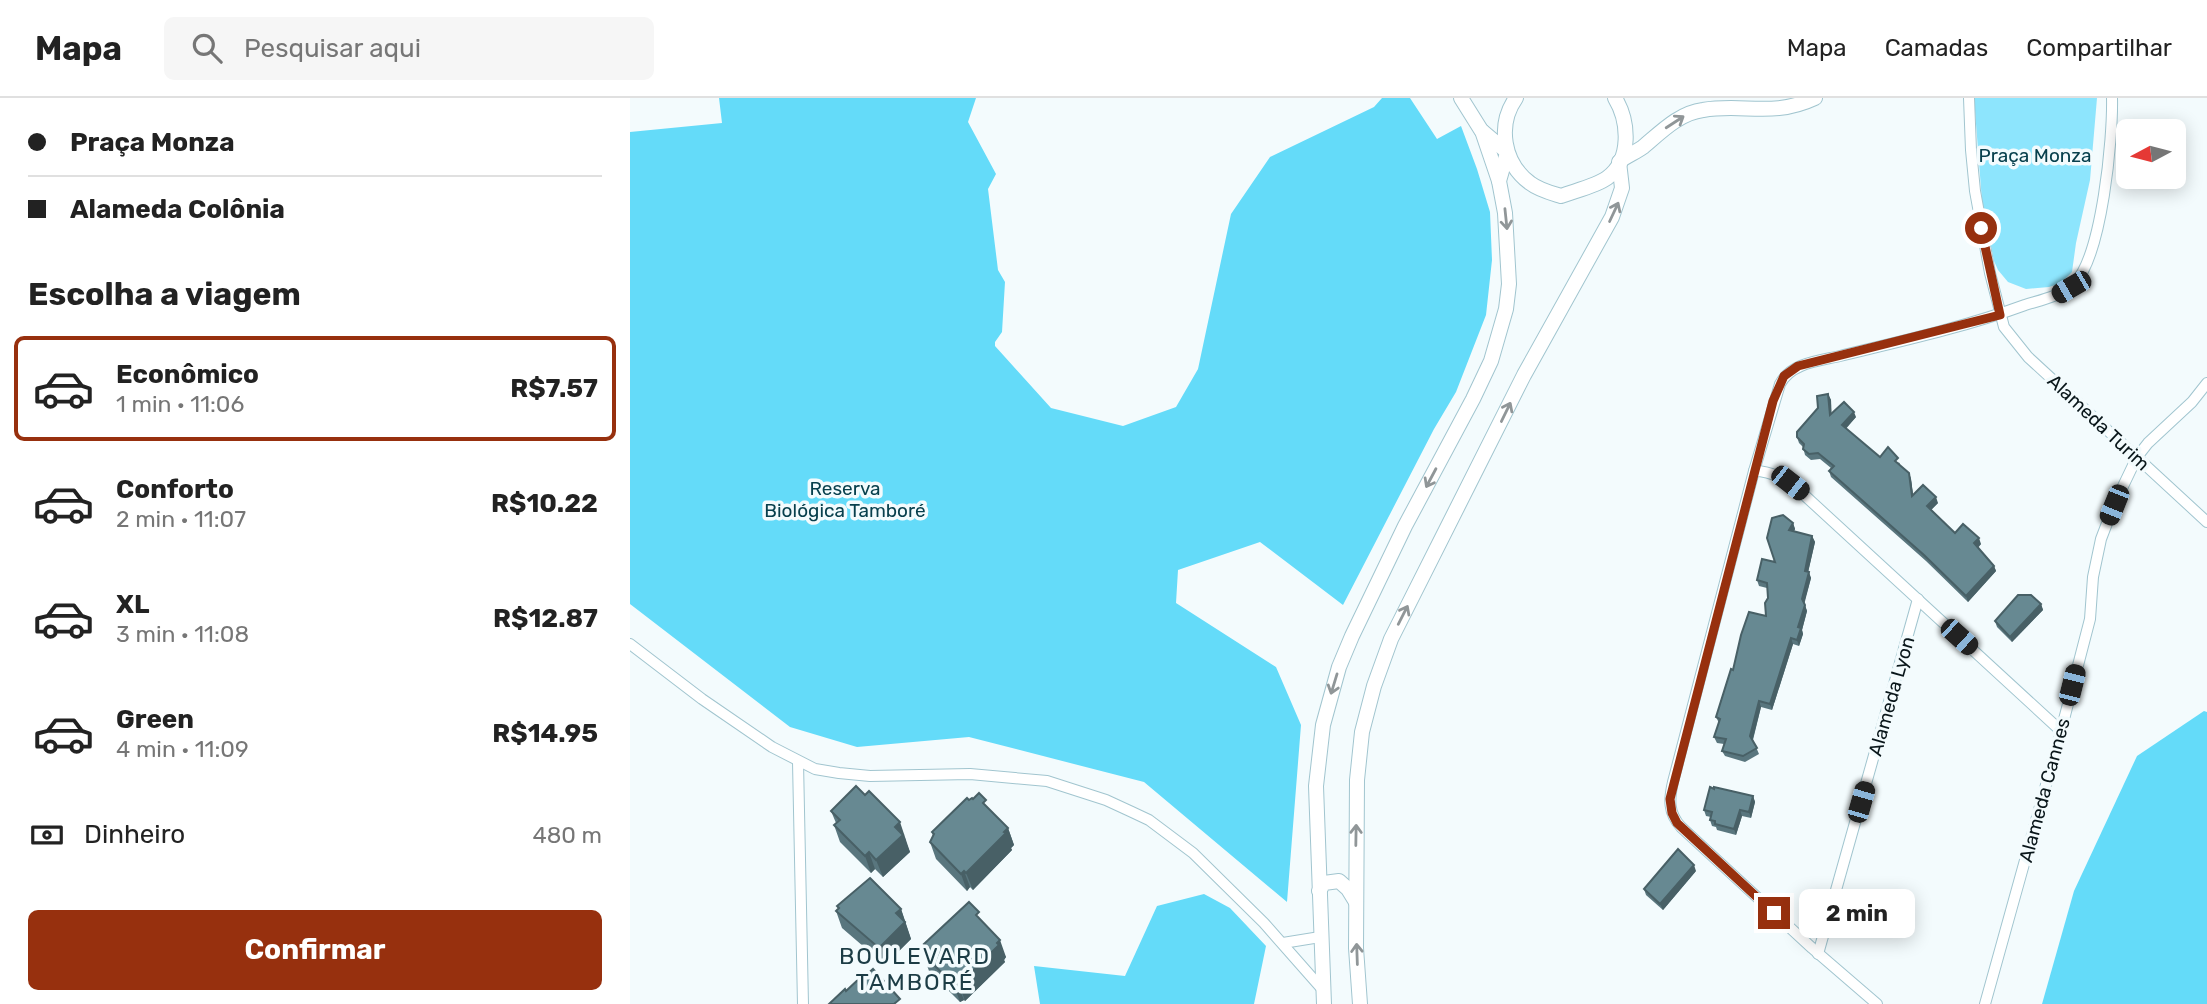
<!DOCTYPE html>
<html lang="pt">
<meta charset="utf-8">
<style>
:root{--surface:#fff;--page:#f6f6f6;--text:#222;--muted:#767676;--line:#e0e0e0;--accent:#97300e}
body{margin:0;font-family:Rubik,sans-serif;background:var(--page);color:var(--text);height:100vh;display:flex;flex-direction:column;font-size:26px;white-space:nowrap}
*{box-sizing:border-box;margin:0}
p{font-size:23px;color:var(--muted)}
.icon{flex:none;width:38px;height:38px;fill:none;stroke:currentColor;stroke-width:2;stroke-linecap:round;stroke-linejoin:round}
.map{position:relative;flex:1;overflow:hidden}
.side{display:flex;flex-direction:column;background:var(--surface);width:630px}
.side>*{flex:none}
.hud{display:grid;align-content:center;height:154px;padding:0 28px;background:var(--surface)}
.needle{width:46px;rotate:263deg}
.fabs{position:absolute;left:1486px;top:21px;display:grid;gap:14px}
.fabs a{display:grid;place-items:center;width:70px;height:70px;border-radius:10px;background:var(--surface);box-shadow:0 4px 18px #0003;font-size:35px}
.end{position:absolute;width:32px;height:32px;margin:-16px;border:9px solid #97300e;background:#fff;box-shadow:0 0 0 4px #fff}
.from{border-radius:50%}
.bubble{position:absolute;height:49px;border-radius:10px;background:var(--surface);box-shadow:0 4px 18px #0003;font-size:23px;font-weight:700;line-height:49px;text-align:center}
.car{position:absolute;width:21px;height:42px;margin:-21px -10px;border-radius:9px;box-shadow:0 0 5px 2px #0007;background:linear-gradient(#222 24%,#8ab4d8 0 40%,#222 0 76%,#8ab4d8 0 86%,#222 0)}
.hud b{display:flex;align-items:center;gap:24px;height:66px;font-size:26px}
.hud b+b{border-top:2px solid var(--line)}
.hud i{width:18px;height:18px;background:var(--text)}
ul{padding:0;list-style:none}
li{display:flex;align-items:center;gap:21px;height:105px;margin:0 14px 10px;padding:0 14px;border:4px solid transparent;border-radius:10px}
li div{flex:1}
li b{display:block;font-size:26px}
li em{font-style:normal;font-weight:700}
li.active{border-color:var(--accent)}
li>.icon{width:63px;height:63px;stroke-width:1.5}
h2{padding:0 28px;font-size:32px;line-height:84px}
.pay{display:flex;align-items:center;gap:18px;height:77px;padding:0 28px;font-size:26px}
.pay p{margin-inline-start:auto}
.cta{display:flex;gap:14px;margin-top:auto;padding:14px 28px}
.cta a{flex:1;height:80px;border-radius:10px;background:var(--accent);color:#fff;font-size:28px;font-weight:700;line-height:80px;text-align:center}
header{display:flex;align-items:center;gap:42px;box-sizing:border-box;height:98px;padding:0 35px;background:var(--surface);border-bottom:2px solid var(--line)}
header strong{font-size:33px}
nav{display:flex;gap:38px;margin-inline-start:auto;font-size:24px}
.search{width:490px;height:63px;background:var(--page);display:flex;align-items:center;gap:18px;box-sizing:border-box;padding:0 24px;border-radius:10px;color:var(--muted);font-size:26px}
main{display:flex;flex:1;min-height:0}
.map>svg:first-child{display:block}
.green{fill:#8de5fd}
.forest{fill:#64dbf9}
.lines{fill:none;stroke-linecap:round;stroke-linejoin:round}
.street-casing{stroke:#a1c5cf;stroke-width:12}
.secondary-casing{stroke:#a1c5cf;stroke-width:16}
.street{stroke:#fff;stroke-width:10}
.secondary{stroke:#fff;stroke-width:14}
.wall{fill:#59767e}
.shaded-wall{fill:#486066}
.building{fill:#678992;stroke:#486066;stroke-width:2}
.oneway{stroke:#909698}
.route{stroke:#97300e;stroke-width:9}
.labels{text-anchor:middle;stroke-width:7;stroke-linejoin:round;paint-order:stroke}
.park-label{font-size:19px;fill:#08404d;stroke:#f3fbfd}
.street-label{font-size:19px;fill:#09161a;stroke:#f3fbfd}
.quarter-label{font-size:23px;letter-spacing:2px;fill:#1c3c45;stroke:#f3fbfd}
</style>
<header>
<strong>Mapa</strong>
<div class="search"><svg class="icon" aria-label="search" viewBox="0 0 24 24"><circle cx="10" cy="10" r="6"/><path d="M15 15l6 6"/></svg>Pesquisar aqui</div>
<nav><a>Mapa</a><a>Camadas</a><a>Compartilhar</a></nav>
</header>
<main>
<section class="side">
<div class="hud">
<b><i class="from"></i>Praça Monza</b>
<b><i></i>Alameda Colônia</b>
</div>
<h2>Escolha a viagem</h2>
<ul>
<li class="active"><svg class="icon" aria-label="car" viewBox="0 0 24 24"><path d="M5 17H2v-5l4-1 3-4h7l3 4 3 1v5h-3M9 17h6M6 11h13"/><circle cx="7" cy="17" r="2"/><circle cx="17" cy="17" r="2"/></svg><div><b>Econômico</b><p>1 min · 11:06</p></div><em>R$7.57</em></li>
<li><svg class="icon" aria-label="car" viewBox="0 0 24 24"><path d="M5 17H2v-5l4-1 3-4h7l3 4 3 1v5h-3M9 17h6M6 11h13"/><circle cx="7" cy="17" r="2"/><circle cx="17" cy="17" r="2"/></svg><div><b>Conforto</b><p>2 min · 11:07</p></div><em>R$10.22</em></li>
<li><svg class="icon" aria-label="car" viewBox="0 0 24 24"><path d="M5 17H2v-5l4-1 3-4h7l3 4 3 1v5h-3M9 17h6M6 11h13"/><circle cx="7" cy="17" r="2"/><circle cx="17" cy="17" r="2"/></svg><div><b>XL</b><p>3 min · 11:08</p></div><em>R$12.87</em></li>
<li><svg class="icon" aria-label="car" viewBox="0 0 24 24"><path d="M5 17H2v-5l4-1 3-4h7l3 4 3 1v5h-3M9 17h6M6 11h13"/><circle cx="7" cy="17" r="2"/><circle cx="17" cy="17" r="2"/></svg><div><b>Green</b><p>4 min · 11:09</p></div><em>R$14.95</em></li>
</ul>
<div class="pay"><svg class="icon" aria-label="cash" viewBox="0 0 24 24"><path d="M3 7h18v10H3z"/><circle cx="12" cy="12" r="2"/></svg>Dinheiro<p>480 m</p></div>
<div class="cta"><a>Confirmar</a></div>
</section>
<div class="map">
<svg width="1577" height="906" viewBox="0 0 1577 906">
<rect width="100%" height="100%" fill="#f3fbfd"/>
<polygon class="green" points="1344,0 1467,0 1460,82 1446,145 1442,174 1431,185 1419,189 1396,191 1378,184 1368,172 1364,163 1352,103"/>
<g class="forest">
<polygon points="89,0 346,0 338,24 366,76 358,91 368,172 375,184 372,234 365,244 365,248 421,310 493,328 546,309 568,271 601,116 640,59 744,9 752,0 780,0 807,41 831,28 847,71 860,114 862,162 856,217 826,294 804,331 713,507 630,444 548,472 546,505 646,569 671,627 657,804 514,684 339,639 227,649 160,629 0,506 0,34 92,25"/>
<polygon points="1574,613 1577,614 1577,906 1412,906 1444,793 1507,658"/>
<polygon points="574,796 600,810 636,848 624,906 410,906 404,868 495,878 527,808"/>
</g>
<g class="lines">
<defs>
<g id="street">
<polyline points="1339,0 1341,52 1345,93 1360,175 1374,229 1398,259 1577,424"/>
<path d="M1124,373C1144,373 1157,383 1172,395L1431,633"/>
<polyline points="0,546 72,601 142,649 185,671 209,675 240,678 340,676 417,683 476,702 502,714 519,722 563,755 634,825 693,892"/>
<polyline points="168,664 173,906"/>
<polyline points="653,845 690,839"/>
<polyline points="1188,856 1288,501"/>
<path d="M1247,906L1182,850L1051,729C1038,715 1039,701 1043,684L1124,373L1150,286C1161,265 1188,263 1210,258C1272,243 1335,229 1395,207C1411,202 1431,198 1444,186C1472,158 1483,40 1482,0"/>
<polyline points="1355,906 1431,633 1460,521 1463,479 1471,441 1484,407 1507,359 1518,345 1562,304 1577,285"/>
</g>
<g id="secondary">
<polyline points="831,0 851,32 877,54"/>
<path d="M886,0C867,27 873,65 900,85C909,92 921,95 931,98C944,93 966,88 977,80C1002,62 999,23 985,0"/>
<polyline points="852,33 869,83"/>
<path d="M990,63C997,58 1006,54 1013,49C1031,34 1049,15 1073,12C1114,5 1142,20 1185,0"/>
<polyline points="689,793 694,785 709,783 718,791 726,804"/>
<polyline points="694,906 686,688 693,627 709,569 722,538 775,428 843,301 861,263 876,211 879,186 875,115 869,83 877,55"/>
<polyline points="730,906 726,850 727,682 732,634 744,588 761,541 894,277 982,119 992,90 989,64"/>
</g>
</defs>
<use href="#street" class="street-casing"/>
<use href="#secondary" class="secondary-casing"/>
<use href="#street" class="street"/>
<use href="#secondary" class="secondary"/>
</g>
<g class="wall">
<polygon points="1198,296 1201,302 1201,316 1226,319 1216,330 1250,359 1270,365 1269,367 1279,375 1281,381 1283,397 1308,405 1301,412 1325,435 1351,446 1348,450 1364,468 1366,473 1338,504 1296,463 1201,379 1199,373 1201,370 1190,361 1181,362 1175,357 1173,349 1169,345 1167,339"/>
<polygon points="1163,425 1165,431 1164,433 1182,438 1185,444 1178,474 1181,480 1174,505 1177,513 1172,532 1173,536 1169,548 1163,546 1142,612 1131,609 1123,642 1129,656 1115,664 1095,658 1092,653 1094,646 1087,645 1084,639 1089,625 1086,619 1103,572 1136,518 1138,500 1137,490 1129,488 1127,482 1145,464"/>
<polygon points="1411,506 1413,512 1382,544 1367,529 1365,523"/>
<polygon points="1084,691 1123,698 1125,704 1121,720 1112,718 1106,737 1087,732 1086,729 1082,728 1080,722 1081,719 1076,718 1074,712"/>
<polygon points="339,702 358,710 378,730 384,747 381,750 382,752 343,792 340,789 337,793 306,761 300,744 303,738 302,734"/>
<polygon points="201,713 276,741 275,742 280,754 253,779 245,771 241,775 210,744 204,727 206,725"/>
<polygon points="1066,773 1033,812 1016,797 1014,791"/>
<polygon points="207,808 271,811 281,841 255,867 212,830 206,813 208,811"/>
<polygon points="352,823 376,859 374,862 375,864 335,903 334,902 330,904 299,873 293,856 297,852 294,846"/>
</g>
<g class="shaded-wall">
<polygon points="1198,296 1201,302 1202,323 1200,317"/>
<polygon points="1224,314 1226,319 1214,333 1212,327"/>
<polygon points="1279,375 1281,381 1284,404 1282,398"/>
<polygon points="1306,399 1308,405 1299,414 1297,408"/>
<polygon points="1163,425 1165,431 1162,438 1159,432"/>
<polygon points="1182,438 1185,444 1177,479 1175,473"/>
<polygon points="1349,440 1351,446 1346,451 1344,445"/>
<polygon points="1364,468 1366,473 1338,504 1336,498"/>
<polygon points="1179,474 1181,480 1174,507 1172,501"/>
<polygon points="1411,506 1413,512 1382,544 1380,539"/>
<polygon points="1175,507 1177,513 1172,532 1173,536 1169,548 1167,542 1168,529"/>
<polygon points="1161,540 1163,546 1142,612 1140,606"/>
<polygon points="1129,603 1131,609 1122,644 1120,638"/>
<polygon points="1123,698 1125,704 1121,720 1119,714"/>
<polygon points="1110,712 1112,718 1106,737 1104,731"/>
<polygon points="270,724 280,754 253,779 246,762 265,729"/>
<polygon points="378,730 384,747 381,750 382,752 343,792 336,775"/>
<polygon points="239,754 245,771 241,775 235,758"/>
<polygon points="1064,767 1066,773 1033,812 1030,806"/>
<polygon points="334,773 340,789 337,793 331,776"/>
<polygon points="271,811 281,841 255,867 249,850 266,815"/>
<polygon points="370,842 376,859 374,862 375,864 335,903 329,886"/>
<polygon points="327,885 334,902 330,904 324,887"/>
</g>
<g class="building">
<polygon points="1198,296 1200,317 1214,304 1224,314 1212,327 1250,359 1258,349 1268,360 1265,363 1279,375 1282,398 1293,387 1306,399 1297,408 1325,435 1333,426 1349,440 1344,445 1364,468 1336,498 1294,457 1199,373 1204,368 1188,355 1179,356 1173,351 1174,346 1167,339 1167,334 1188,310 1187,298"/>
<polygon points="1153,417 1163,425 1159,432 1182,438 1175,473 1179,474 1172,501 1175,507 1168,529 1171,530 1167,542 1161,540 1140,606 1129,603 1120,638 1127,650 1113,658 1092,653 1096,641 1084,639 1090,621 1086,619 1101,571 1103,572 1111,537 1119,514 1136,518 1135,505 1138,500 1137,485 1127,482 1132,461 1145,464 1137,440 1142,420"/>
<polygon points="1388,497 1401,497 1411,506 1380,539 1365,523"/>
<polygon points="226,688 235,697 239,693 270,724 265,729 273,737 246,762 239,754 235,758 204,727 210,722 201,713"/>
<polygon points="1080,689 1084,691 1084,689 1123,698 1119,714 1110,712 1104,731 1085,726 1085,723 1080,722 1082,714 1074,712"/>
<polygon points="349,695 356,702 353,705 378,730 374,734 376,735 336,775 334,773 331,776 300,744 304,736 302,734 337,700 339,702 342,700 343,701"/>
<polygon points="1048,751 1064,767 1030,806 1014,791"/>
<polygon points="240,780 271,811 266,815 275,824 249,850 206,813 209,810 207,808"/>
<polygon points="339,804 349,814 346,817 370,842 367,845 369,847 329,886 327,885 324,887 293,856 299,850 294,846"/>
<polygon points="243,871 270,901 264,906 199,906 215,891 216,893 232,878 234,879"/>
</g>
<defs><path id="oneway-shaft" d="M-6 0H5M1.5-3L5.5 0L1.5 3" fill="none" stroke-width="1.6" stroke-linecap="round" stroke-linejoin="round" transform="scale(1.75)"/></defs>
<g class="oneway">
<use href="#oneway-shaft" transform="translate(1045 24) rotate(-33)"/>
<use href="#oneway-shaft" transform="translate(984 114) rotate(-65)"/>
<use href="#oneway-shaft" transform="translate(876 121) rotate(84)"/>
<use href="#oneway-shaft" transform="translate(876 314) rotate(-64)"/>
<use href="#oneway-shaft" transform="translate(801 380) rotate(118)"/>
<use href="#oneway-shaft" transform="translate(773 517) rotate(-63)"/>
<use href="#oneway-shaft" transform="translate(704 586) rotate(107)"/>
<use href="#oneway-shaft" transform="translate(726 737) rotate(-89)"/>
<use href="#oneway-shaft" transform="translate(727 856) rotate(-92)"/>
</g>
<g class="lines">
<polyline class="route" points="1144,815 1047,725 1042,715 1040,701 1143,303 1154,278 1168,268 1370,217 1351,130"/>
</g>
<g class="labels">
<g class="park-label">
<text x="1405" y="64">Praça Monza</text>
<text x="215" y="397">Reserva<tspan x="215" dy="22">Biológica Tamboré</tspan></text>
</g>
<g class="street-label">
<text transform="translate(1469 324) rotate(43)" y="7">Alameda Turim</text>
<text transform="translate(1261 598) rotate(-74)" y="7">Alameda Lyon</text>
<text transform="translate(1414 692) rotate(-75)" y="7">Alameda Cannes</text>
</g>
<g class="quarter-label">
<text x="285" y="866">BOULEVARD<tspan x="285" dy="26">TAMBORÉ</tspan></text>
</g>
</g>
</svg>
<div class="fabs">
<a><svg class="needle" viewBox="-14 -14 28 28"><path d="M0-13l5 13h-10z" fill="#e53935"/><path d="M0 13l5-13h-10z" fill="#767676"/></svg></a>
</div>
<i class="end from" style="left:1351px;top:130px"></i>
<i class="end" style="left:1144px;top:815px"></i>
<div class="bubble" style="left:1169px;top:791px;width:116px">2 min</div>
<i class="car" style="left:1441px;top:189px;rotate:240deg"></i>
<i class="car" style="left:1160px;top:385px;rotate:128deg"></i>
<i class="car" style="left:1484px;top:407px;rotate:202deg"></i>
<i class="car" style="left:1329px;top:539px;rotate:132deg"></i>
<i class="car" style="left:1442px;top:587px;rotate:14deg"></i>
<i class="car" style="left:1231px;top:704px;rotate:16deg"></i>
</div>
</main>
